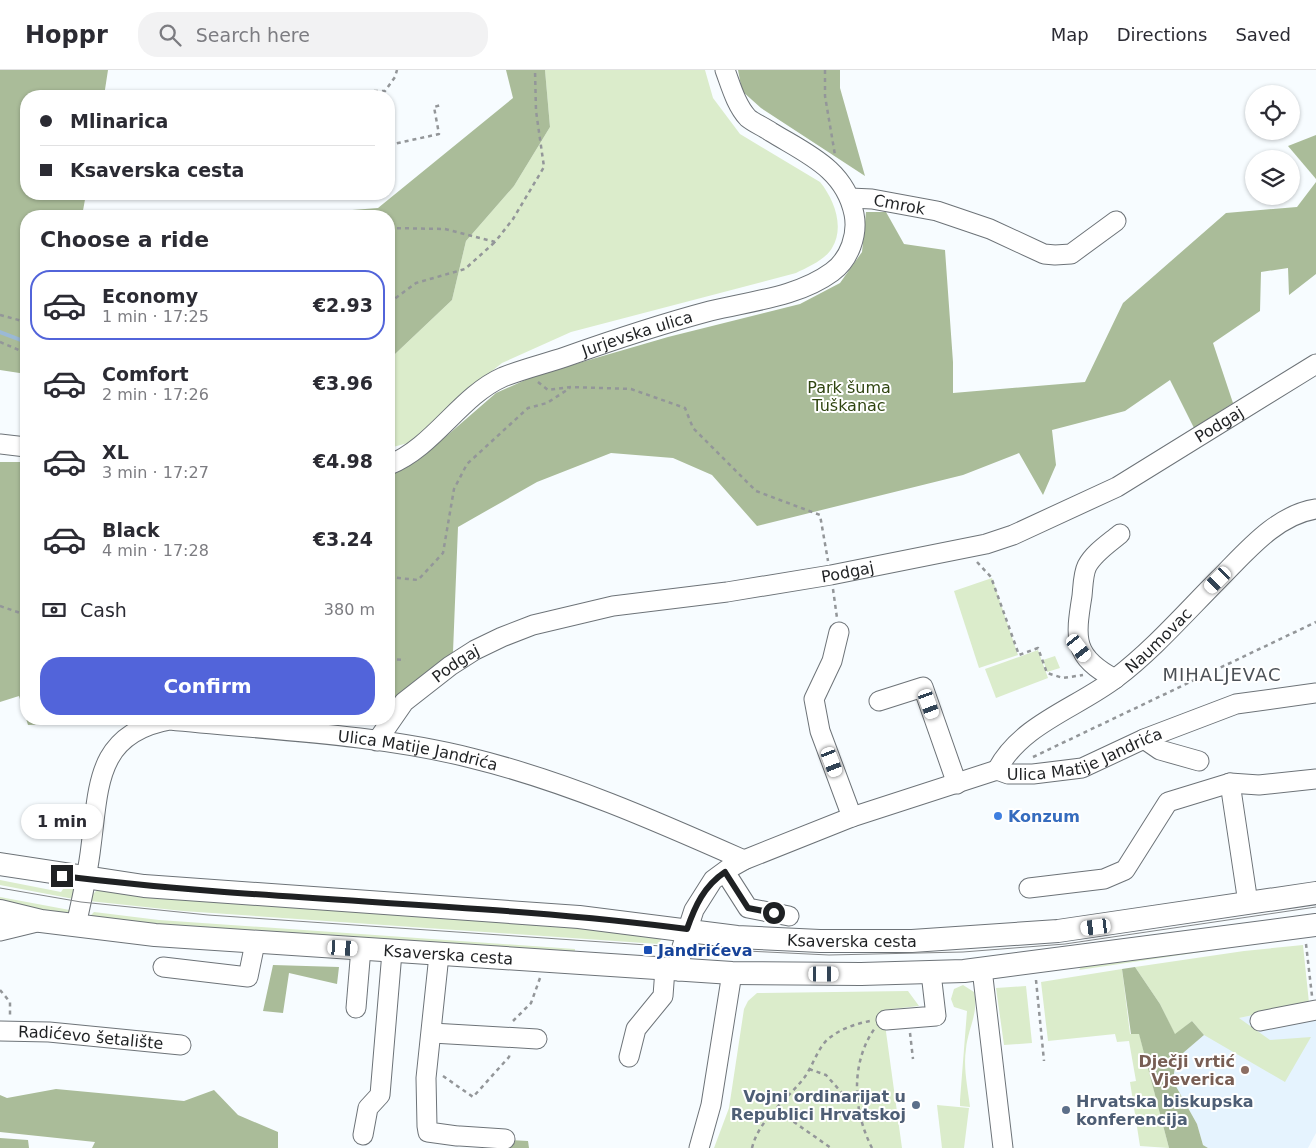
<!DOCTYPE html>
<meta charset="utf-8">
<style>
:root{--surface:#fff;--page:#f2f2f3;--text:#2b2b33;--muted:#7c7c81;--line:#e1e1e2;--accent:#5264da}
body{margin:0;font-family:"DejaVu Sans",sans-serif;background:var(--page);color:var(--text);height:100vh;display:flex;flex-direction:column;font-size:19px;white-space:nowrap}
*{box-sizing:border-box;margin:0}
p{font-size:16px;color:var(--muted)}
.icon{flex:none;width:28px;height:28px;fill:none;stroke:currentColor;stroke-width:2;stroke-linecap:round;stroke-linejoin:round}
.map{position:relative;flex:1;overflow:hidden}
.side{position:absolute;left:20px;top:140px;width:375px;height:515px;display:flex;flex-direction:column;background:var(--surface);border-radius:20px;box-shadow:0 1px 4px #0004}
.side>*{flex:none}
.top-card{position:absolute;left:20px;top:20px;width:375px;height:110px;border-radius:20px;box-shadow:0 1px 4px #0004;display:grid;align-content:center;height:110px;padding:0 20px;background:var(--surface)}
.buttons{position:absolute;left:1245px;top:15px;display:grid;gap:10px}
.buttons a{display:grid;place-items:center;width:55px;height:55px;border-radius:50%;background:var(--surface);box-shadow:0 1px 4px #0004;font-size:25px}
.end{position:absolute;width:22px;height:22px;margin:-11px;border:6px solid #1f2123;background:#fff;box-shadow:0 0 0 2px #fff}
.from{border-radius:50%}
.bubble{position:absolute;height:35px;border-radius:18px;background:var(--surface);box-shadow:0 1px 4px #0004;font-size:16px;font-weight:600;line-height:35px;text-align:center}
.car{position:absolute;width:15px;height:30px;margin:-15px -8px;border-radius:6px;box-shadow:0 0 4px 1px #0007;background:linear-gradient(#fff 24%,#345 0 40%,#fff 0 76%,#345 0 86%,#fff 0)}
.top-card b{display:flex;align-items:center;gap:18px;height:48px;font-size:19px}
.top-card b+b{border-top:1px solid var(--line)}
.top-card i{width:12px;height:12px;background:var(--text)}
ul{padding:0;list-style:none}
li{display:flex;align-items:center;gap:15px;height:70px;margin:0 10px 8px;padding:0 10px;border:2px solid transparent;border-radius:20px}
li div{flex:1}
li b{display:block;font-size:19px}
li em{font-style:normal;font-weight:600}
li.selected{border-color:var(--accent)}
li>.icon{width:45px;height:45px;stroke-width:1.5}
h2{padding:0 20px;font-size:22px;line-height:60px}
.pay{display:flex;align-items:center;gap:12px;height:55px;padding:0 20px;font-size:19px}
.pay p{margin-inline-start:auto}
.button{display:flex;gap:10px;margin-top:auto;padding:10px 20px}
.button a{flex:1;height:58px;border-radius:20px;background:var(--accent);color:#fff;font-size:20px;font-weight:600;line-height:58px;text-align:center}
header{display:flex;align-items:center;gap:30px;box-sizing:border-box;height:70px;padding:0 25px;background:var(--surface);border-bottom:1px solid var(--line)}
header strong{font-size:24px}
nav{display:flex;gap:28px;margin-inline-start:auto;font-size:18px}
.search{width:350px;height:45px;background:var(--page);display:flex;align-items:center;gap:12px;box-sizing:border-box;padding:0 18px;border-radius:20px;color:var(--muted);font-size:19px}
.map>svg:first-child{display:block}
.built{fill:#e5f3fe}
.green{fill:#dbeccb}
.forest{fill:#aabc99}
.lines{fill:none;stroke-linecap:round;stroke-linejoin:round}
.stream{stroke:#9bb9d5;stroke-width:4}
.minor-casing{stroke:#6d7378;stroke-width:21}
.major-casing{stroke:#6d7378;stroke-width:24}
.path{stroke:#939699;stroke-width:2.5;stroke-dasharray:4 4;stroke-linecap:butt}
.minor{stroke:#fff;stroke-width:19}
.major{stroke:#fff;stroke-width:22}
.tram{stroke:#848789;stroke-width:1}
.route{stroke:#1f2123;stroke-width:6}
.shop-dot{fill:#3f7fe0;stroke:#fff;stroke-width:2}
.transit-dot{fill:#1a4fb4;stroke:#fff;stroke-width:2}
.education-dot{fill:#8d6e63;stroke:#fff;stroke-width:2}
.service-dot{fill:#5c6f8a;stroke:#fff;stroke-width:2}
.labels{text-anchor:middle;stroke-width:4;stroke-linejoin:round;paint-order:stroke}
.street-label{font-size:16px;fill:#1f2123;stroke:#fff}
.park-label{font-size:16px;fill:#2f4510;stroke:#fff}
.shop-label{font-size:16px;font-weight:bold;fill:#366cbe;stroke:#fff;text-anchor:start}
.transit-label{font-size:16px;font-weight:bold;fill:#164399;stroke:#fff;text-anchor:start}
.education-label{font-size:16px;font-weight:bold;fill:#785e54;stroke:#fff;text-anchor:end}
.service-label{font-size:16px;font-weight:bold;fill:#4e5e75;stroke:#fff;text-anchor:end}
.neighbourhood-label{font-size:18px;letter-spacing:1px;fill:#4c5156;stroke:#fff}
</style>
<header>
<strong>Hoppr</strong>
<div class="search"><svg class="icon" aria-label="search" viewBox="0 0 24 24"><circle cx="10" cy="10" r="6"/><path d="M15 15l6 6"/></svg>Search here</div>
<nav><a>Map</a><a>Directions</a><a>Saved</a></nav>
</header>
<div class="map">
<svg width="1316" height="1078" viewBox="0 0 1316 1078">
<rect width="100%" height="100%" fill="#f7fcff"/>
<polygon class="built" points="1316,931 1316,1063 1308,1078 1208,1078 1203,1075 1197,1054 1173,1011 1176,989 1204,965 1239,948"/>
<g class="green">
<path d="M545,0H705L713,28L740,64L820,112C834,129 845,157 832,178C825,190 808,197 796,203L571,262L502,293L457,329L412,372L389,378V287L395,284L452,230L466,171L514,116L550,57Z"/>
<polygon points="183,124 214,124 184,130"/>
<polygon points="992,508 1018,585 979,598 954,521"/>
<polygon points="1038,580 1048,608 996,628 985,599"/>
<polygon points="1055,586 1060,598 1047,602 1043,590"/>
<polygon points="0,810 61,822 66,815 76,817 79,830 0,815"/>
<polygon points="98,819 665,864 658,874 183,841 89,831 91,826"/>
<polygon points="0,827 75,841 70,845 0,835"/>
<polygon points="94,842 159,850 575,879 575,883 197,861 89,847"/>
<polygon points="1255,874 1079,900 1081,897"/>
<polygon points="1303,875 1309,933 1239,948 1270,970 1311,967 1285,1012 1204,965 1192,951 1175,965 1160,934 1135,897 1244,881"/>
<polygon points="1122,899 1130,964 1139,963 1169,1078 1140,1076 1130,1012 1136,1011 1129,971 1117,972 1115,964 1048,971 1041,912"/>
<path d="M963,915L974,922C979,943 968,958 966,979C963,998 968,1019 970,1037L960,1036V1030L967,941L954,937L951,929L954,919Z"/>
<polygon points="1026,916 1032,973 1004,975 996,918"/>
<polygon points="908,921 919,936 883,940 902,1078 714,1078 729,1038 744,939 748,931 757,923"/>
<polygon points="937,1035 969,1038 964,1078 942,1078"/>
</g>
<g class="forest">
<polygon points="0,0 108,0 104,26 26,26 26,124 86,124 82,146 26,146 26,304 0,300"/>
<polygon points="506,0 545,0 550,57 514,116 466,171 452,230 395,284 389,287 389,146 275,146 378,138 513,28"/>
<polygon points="738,0 840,0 840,18 865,106 761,38 742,21"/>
<polygon points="1316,65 1316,109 1288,76"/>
<polygon points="1316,112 1316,204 1289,225 1288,198 1261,202 1260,241 1213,273 1233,333 1194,358 1170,310 1125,341 1052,360 1056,395 1043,425 1019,383 963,405 757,456 712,405 673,388 611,383 537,412 458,457 453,582 407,623 389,635 389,406 420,389 496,323 534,306 668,267 800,234 840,213 862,182 866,142 886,142 904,174 945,180 953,292 953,323 1085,312 1123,233 1226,143 1297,137"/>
<polygon points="0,392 26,392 26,649 113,649 105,652 28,655 19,626 0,632"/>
<polygon points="321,649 367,649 358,655"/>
<polygon points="273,895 339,897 337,914 289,903 283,943 263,941"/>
<polygon points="1135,897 1160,934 1175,964 1192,951 1204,965 1176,989 1173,1011 1197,1054 1203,1075 1208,1078 1169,1078 1139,964 1131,964 1122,899"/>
<polygon points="56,1019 184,1031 214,1020 238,1045 278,1062 278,1078 92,1078 95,1072 0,1062 0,1025 7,1028"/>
<polygon points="0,1068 28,1070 29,1078 0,1078"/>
<polygon points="510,1070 528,1071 529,1078 509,1078"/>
</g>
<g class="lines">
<polyline class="stream" points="0,262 26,272"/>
<defs>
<g id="minor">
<path id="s1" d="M850,128L872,129L937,141L990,159L1044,184L1055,185L1071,184L1116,151"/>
<polyline points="0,374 26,377"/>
<path id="s2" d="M389,395C434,377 460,326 503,307C523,299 544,294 565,287C613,270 661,254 710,241C751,231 798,227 832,202C850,189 858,164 854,144C845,99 807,84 771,62C764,57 754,53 748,48C736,35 731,16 725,0"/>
<polyline points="839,562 832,591 814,629 820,661 852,747"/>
<path d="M1115,609C1073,587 1075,569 1082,526C1083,517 1083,504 1087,496C1094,483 1108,474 1120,464"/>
<polyline points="879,631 923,617 957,714"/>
<polyline points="1144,669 1160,680 1199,691"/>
<path id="s3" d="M377,671L404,632L450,596L475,580L502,567L533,555L613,536L727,522L831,505L986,474L1013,465L1117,417L1316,294"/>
<path id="s4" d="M997,700C1021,654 1077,638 1116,608C1153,580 1186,542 1219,509C1246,482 1276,445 1316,439"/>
<polyline points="1230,713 1248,833"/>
<polyline points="725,802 748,838 789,846"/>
<polyline points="1029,818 1104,809 1125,800 1168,732 1230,713 1259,715 1316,709"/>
<path id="s5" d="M76,855C82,829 88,803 91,776C99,716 96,663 170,650C267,660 376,664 471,688C565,711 656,751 744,790"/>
<polyline points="0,861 41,851"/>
<polyline points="439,885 426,1008 427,1056 428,1062 457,1066"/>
<polyline points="163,897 248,907 255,873"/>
<polyline points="982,899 1003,1078"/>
<path id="s6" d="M679,901L682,877L694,840L713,810L728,799L744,790L852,747L997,700L1008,704H1033L1082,698L1144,669L1236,634L1316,623"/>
<polyline points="356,938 361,878"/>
<polyline points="886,950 936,946 931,903"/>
<polyline points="1260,951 1316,940"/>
<path id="s7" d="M0,961L49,962L181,975"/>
<polyline points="432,963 537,969"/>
<polyline points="629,987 636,959 663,926 665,899"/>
<polyline points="363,1065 368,1038 380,1025 392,882"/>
<polyline points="460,1066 505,1069"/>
<polyline points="699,1078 711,1035 732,903"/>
</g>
<g id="major">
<path id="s8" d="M0,794L144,816L579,847L737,867L820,871H912L1058,861L1316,823"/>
<path id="s9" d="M0,841L41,851L155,865L732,903L861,904L964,901L1316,855"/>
</g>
</defs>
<use href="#minor" class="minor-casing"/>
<use href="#major" class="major-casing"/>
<g class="path">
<polyline points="825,0 825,26 835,85"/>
<polyline points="368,26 373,21 385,21 395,7 397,0"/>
<polyline points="389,75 439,64 434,37 441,35"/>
<polyline points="389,158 445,159 495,172 513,149 544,97 536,41 535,0"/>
<polyline points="389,233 416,213 465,199 495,172"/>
<polyline points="0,245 26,252"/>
<polyline points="0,272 26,283"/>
<polyline points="538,312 548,320 571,317 631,319 685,338 693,358 756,421 820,445 828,491"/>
<polyline points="977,492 991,507 1019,585 1038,578 1047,603 1063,608 1083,605"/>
<polyline points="389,507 418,510 443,483 454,419 467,394 528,338 547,333 570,318"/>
<polyline points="833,519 837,548"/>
<polyline points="0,536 26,545"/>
<polyline points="389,589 405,590"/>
<polyline points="1033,687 1316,552"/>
<polyline points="1306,874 1312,926"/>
<polyline points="1036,910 1044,991"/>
<polyline points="0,920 10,932 10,947"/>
<polyline points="513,951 531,933 540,908"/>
<polyline points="910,963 913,989"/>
<polyline points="809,999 826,1005 842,1023 858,1027"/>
<polyline points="443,1006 473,1027 509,987 510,983"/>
<polyline points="771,1044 791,1050 831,1078"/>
<path d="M752,1078C759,1049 786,1031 804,1008C813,996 817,979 828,969C840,959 855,954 870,951"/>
<path d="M872,1078C853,1041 850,993 875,958"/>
</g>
<use href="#minor" class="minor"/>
<use href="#major" class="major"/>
<polyline class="tram" points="0,818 81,832 208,845 705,879 829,885 963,882 1065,874 1316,837"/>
</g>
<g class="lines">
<path class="route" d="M62,806C270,832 480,832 687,859C695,836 704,816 725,802L748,838L774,843"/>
</g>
<circle class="shop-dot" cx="998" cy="746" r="5"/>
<rect class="transit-dot" x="643" y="875" width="10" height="10" rx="2.5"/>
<circle class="education-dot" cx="1245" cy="1000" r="5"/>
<g class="service-dot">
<circle cx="916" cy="1035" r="5"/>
<circle cx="1066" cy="1040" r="5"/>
</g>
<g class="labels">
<g class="street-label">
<text dy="6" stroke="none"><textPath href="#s1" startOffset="50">Cmrok</textPath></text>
<text dy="6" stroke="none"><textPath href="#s2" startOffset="286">Jurjevska ulica</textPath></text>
<text dy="6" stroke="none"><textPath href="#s3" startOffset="922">Podgaj</textPath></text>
<text dy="6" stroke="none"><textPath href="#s3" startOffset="518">Podgaj</textPath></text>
<text dy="6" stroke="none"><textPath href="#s4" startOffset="209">Naumovac</textPath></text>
<text dy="6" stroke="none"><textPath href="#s3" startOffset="112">Podgaj</textPath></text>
<text dy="6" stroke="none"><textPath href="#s6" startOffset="496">Ulica Matije Jandrića</textPath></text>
<text dy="6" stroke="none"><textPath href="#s5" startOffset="495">Ulica Matije Jandrića</textPath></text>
<text dy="6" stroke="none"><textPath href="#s8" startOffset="856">Ksaverska cesta</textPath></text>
<text dy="6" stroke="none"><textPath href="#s9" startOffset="451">Ksaverska cesta</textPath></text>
<text dy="6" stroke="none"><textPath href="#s7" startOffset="91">Radićevo šetalište</textPath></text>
</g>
<g class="park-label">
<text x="849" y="323">Park šuma<tspan x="849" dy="18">Tuškanac</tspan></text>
</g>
<g class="shop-label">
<text x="1008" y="752">Konzum</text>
</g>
<g class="transit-label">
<text x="658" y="886">Jandrićeva</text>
</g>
<g class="education-label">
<text x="1235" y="997">Dječji vrtić<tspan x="1235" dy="18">Vjeverica</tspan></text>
</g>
<g class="service-label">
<text x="906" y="1032">Vojni ordinarijat u<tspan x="906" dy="18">Republici Hrvatskoj</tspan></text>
<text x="1076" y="1037" text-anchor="start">Hrvatska biskupska<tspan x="1076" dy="18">konferencija</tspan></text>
</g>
<g class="neighbourhood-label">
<text x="1222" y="611">MIHALJEVAC</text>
</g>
</g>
</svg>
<div class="buttons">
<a><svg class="icon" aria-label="locate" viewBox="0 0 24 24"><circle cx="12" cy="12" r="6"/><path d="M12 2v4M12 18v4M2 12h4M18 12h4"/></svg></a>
<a><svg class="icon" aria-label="layers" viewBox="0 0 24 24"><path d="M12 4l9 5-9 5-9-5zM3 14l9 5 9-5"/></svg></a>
</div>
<i class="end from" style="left:774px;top:843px"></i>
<i class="end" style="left:62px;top:806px"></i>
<div class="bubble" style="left:21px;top:734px;width:82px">1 min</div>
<i class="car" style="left:1218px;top:510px;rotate:225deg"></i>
<i class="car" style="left:1079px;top:578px;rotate:143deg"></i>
<i class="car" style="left:929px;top:634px;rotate:160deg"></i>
<i class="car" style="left:832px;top:692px;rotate:159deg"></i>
<i class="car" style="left:1096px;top:857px;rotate:263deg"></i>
<i class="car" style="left:343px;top:878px;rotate:93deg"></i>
<i class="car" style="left:824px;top:904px;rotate:90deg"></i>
<div class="top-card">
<b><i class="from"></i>Mlinarica</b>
<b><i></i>Ksaverska cesta</b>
</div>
<section class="side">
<h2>Choose a ride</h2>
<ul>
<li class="selected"><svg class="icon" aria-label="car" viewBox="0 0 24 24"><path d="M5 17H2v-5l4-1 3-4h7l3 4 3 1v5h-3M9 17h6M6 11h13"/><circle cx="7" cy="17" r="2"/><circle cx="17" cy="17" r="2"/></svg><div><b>Economy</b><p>1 min · 17:25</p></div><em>€2.93</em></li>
<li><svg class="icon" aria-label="car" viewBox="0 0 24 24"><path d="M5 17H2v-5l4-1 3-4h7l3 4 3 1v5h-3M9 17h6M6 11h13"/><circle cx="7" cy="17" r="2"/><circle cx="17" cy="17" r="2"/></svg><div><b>Comfort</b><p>2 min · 17:26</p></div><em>€3.96</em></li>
<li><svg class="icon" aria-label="car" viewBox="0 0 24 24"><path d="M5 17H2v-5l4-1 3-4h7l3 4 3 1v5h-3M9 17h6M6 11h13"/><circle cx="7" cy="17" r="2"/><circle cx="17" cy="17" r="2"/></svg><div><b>XL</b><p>3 min · 17:27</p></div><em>€4.98</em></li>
<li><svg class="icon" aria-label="car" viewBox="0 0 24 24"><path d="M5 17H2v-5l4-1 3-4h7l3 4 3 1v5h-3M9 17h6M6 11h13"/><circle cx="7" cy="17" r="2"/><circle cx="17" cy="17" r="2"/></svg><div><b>Black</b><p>4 min · 17:28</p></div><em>€3.24</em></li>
</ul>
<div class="pay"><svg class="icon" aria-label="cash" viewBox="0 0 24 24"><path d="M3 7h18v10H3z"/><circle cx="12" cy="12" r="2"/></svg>Cash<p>380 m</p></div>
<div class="button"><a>Confirm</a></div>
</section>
</div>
